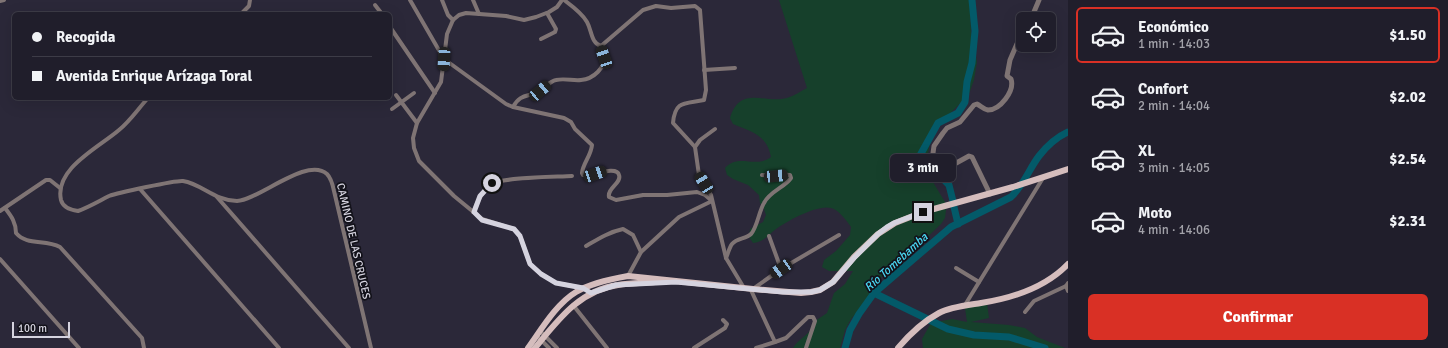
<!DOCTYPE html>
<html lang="es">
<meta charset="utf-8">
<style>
:root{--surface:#201e2b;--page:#282733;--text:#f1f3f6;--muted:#a2a2a9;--line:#3d3c47;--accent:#d93025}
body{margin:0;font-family:Signika,sans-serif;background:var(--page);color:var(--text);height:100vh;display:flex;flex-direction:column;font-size:15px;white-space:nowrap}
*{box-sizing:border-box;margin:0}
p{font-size:13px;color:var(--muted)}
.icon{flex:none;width:22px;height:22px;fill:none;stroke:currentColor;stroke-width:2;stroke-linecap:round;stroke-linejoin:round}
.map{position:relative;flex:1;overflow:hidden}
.details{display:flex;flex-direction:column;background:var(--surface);width:380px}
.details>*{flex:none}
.hud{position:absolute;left:12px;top:12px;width:380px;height:88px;border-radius:6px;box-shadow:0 4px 16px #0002,0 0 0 1px var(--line);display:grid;align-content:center;height:88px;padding:0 20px;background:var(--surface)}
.controls{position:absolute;left:1016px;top:12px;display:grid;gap:8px}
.controls a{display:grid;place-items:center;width:40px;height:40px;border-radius:6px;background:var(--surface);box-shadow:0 4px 16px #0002,0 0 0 1px var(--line);font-size:20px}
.scale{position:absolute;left:12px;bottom:10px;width:58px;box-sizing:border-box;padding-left:4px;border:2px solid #d5d3df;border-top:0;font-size:11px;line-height:14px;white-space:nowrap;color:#d5d3df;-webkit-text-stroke:3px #13121a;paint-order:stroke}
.end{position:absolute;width:18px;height:18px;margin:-9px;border:5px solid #d5d3df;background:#111;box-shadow:0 0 0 2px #111}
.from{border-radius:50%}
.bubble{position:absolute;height:28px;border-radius:6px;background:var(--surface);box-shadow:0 4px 16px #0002,0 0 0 1px var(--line);font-size:13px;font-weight:800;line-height:28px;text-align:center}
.car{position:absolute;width:12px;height:24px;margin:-12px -6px;border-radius:5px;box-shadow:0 0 3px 1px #0007;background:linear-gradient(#222 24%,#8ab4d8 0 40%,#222 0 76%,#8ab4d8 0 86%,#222 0)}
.hud b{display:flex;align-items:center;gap:14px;height:38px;font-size:15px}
.hud b+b{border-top:1px solid var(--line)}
.hud i{width:10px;height:10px;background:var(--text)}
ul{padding:7px 0 0;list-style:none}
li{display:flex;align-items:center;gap:12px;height:56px;margin:0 8px 6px;padding:0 12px;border:2px solid transparent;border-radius:6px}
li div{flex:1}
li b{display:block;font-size:15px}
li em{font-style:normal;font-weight:800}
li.selected{border-color:var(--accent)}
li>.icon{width:36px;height:36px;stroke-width:1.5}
.action{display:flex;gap:8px;margin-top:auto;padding:8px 20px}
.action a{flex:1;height:46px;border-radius:6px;background:var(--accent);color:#fff;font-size:16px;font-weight:800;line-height:46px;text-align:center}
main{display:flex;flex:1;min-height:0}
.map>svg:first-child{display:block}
.green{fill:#16402b}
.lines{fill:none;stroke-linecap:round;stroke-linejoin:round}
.river{stroke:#035a69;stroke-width:7}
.minor{stroke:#7f7474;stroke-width:4}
.tertiary{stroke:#7f7474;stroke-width:5}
.primary{stroke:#d5bdbd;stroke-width:6}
.route{stroke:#d5d3df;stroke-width:5}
.labels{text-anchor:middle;stroke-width:3.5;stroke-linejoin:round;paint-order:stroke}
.street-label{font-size:11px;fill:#d5d3df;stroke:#13121a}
.water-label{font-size:12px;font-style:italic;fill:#4ad6f2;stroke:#13121a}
</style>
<main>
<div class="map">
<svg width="1068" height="348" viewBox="0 0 1068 348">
<rect width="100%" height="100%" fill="#2b2839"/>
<g class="green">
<path d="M779,0H970L971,31L977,62L974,80L969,94L941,123L933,136L930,143L927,159L928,167L933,182L945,202L946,210L945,218L941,224L919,245L882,276L870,298L851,319L845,330L840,348H793C799,338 813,333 815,321L827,313L834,293L845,284L853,271H829L822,267L824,260L836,251L850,235L851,227C846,220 839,210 831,208C818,204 787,221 776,229C768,235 764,242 753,243L749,237L750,229L763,222L766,215L764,209L760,203L759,195L748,185L733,179L727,175L725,168C739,153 755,169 771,157C767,135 752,132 733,124L730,118C740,85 765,104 787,98C794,96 801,91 807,88Z"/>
<polygon points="987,303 989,318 971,322 1009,325 1025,328 1037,337 1065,348 923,348 922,339 931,323 952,319 967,322 965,308"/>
</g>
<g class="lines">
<g class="river">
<polyline points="953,201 949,185 933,168 921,166 918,159 938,123 958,113 965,102 967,82 972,63 975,31 972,0"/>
<polyline points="954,207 958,224"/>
<polyline points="874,293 948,329 974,335 1009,337 1045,348"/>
<path d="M845,348L850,330L859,314L874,293L951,227L1011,197C1024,185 1029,169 1039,156C1047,146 1057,137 1068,132"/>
</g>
<g class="minor">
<path d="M410,0L444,59L506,104L513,107L564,118L571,122L575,129L592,145C591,156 583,163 582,173L583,175C591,176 617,165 619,175C622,183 607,188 609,197L616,200L643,195H667L697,192L705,195L712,201L679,217L641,252L628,276"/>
<polyline points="442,0 448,15 453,20"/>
<polyline points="473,0 479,14"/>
<polyline points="562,0 557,7 549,12 536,17 524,20 506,16 466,13 459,15 453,20 447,34 441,82 417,123 413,138 414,148 419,161 454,196 482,219 514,229 520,236 530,264 541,274 556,283 583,288 591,293"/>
<path d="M564,0C572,6 582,13 587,22C592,31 591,43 601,46"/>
<polyline points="0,1 4,0"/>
<polyline points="375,5 382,14"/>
<polyline points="241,14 249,6 250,0"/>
<polyline points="390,27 435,93"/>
<polyline points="541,39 555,32 556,29 547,13"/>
<polyline points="704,70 735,68"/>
<polyline points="396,95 417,123"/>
<path d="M148,98C138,109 130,121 119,130C98,148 54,169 61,200C63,208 71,210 78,211C89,207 99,201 109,196C117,193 176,180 183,181C202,184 215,201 237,201C259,200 307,156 327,174C331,178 333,186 334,191L371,348"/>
<path d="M513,107C521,92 530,98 541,90C546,87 550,81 556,80C565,78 573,81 581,80C593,79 606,68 604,55C603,52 602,49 601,46L643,10L656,6L671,8L695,6L700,10L706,90L704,100C685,104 675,100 673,123L695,147"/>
<polyline points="392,109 414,93"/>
<polyline points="715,129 700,140 695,147 699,175 711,195 726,258 744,288"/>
<polyline points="140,189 279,348"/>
<polyline points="217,197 349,348"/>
<path d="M5,208C11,216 16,222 16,233C27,246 45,239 60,247L142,338L144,348"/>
<polyline points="0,211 46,180 50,180 60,188"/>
<path d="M473,212C478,201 482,191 492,184C502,177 557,177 572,176"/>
<polyline points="769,236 781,269"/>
<path d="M586,246C598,239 609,232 623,229L633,235L641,252"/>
<path d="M726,258C728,254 729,248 732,244C737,238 746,239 751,234C757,228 759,211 764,203C770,191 784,188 791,178L790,175C782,174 771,176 762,175"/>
<polyline points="0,259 79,348"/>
<polyline points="956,268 979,282"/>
<polyline points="1068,283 1066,286 1068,291"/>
<polyline points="750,288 775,342 786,338 808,317 813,317 815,321 806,348"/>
<polyline points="753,289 781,269 839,235"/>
<polyline points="573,305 607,348"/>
<polyline points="965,305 1043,178"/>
<polyline points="1025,312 1034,301 1066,286"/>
<polyline points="540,331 557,348"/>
<polyline points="537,336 549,348"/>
<polyline points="694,348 725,328 727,324 723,320"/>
<polyline points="756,348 775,342"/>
</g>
<g class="tertiary">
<polyline points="1031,19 1039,0"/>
<path d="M990,194L972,157L969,156L949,167H943L936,161L933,153L934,146L943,133L947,128L960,122L974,105L977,104C981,106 983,109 988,110C1000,110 1015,91 1011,79L1007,76L1010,60L1023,30"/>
</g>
<g class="primary">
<path d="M528,348C541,330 556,304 576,292C591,283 611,279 628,276L753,289L801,293L811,292L820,290L833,282L854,257L878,234L895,223L923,212L1013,187L1068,169"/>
<path d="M535,348C558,320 580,290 618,285C630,283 642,283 655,282"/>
<path d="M898,348C909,335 924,321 939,313C950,307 969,305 981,303C1013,298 1045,288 1068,264"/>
</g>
</g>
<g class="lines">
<polyline class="route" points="492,183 480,196 474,212 482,220 514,229 520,236 530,264 541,274 556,283 583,288 591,293 616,285 676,282 783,292 811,292 820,290 833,282 854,258 878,234 887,227 894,223 923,212"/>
</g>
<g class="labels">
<g class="street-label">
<text transform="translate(354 241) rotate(77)" y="4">CAMINO DE LAS CRUCES</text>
</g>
<g class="water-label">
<text transform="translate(896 262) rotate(-42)" y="4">Río Tomebamba</text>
</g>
</g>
</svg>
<div class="controls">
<a><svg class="icon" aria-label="locate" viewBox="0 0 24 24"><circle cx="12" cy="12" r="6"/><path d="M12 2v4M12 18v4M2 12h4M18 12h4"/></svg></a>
</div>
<div class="scale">100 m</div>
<i class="end from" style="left:492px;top:183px"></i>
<i class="end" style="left:923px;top:212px"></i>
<div class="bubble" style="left:890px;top:154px;width:66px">3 min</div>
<i class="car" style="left:604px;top:57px;rotate:341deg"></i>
<i class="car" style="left:444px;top:59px;rotate:183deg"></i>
<i class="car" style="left:540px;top:91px;rotate:50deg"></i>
<i class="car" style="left:595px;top:174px;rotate:71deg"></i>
<i class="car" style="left:776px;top:176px;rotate:85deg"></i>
<i class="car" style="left:704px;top:183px;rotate:329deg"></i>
<i class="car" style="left:781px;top:269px;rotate:235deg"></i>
<div class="hud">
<b><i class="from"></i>Recogida</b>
<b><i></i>Avenida Enrique Arízaga Toral</b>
</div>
</div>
<section class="details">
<ul>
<li class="selected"><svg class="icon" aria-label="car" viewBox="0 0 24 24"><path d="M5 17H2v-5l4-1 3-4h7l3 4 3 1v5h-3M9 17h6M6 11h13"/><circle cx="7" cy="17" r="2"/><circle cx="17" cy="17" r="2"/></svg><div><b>Económico</b><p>1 min · 14:03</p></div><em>$1.50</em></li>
<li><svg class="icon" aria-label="car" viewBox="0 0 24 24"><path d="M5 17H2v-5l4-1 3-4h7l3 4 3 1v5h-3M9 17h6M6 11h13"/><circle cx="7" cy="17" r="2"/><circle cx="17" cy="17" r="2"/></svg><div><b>Confort</b><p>2 min · 14:04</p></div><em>$2.02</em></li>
<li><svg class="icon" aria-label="car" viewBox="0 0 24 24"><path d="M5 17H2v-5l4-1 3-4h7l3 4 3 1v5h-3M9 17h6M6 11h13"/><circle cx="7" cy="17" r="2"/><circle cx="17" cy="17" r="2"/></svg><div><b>XL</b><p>3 min · 14:05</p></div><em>$2.54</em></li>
<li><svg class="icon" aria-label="car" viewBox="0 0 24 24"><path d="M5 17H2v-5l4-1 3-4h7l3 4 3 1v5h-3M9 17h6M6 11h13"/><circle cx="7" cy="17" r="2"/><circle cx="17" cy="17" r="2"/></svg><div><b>Moto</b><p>4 min · 14:06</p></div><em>$2.31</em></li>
</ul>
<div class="action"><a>Confirmar</a></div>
</section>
</main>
